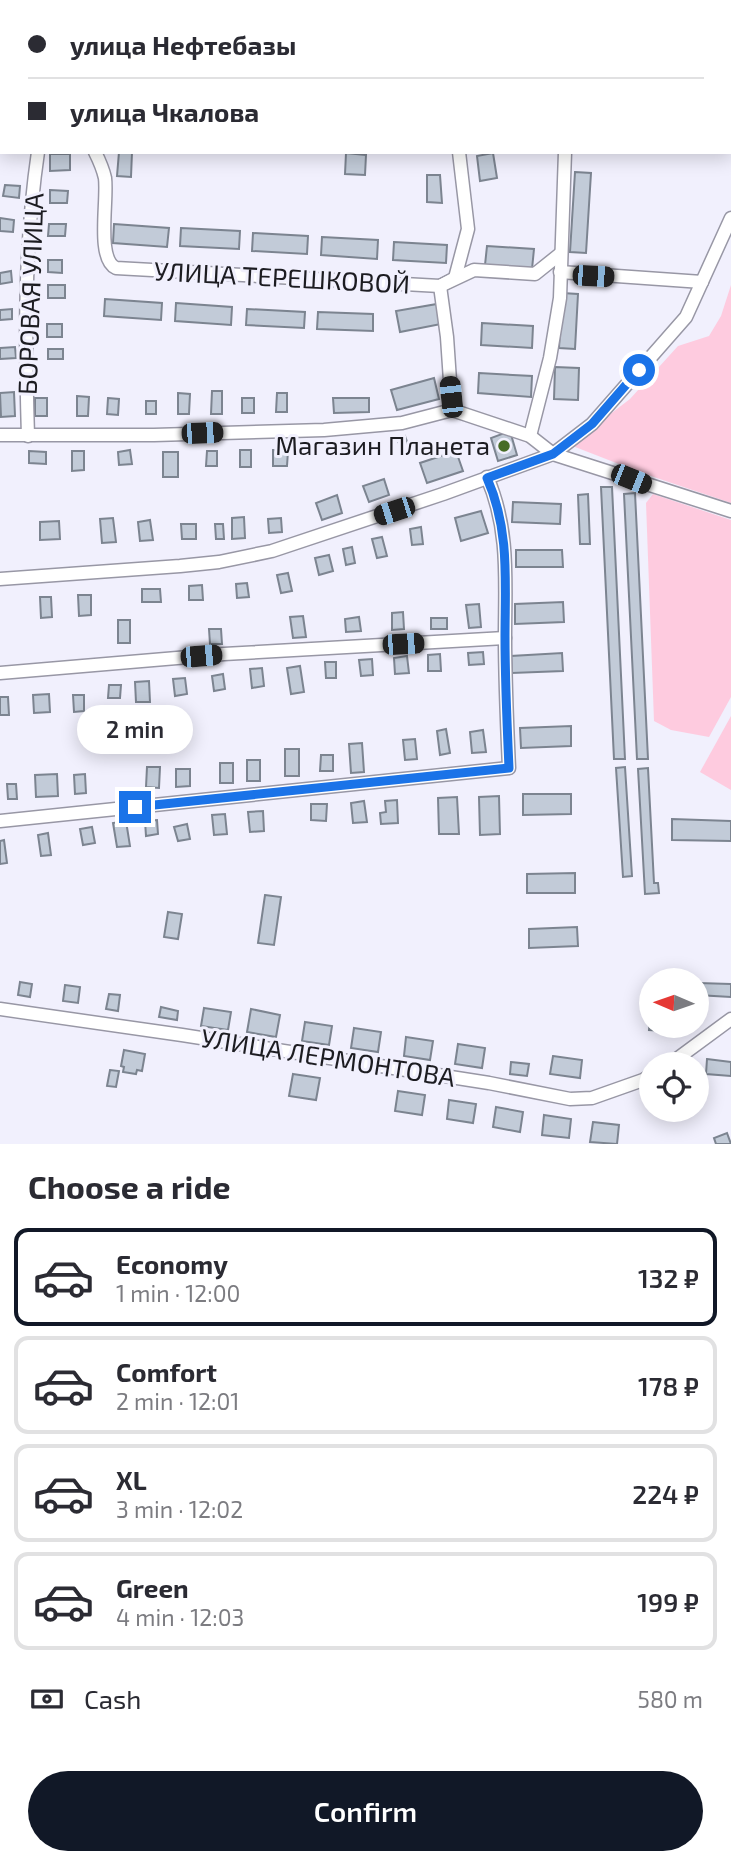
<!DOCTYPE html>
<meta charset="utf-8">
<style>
:root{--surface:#fff;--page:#f2f2f3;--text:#2b2b33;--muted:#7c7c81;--line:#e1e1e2;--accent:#111827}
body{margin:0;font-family:"Exo 2",sans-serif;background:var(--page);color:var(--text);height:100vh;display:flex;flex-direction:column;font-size:26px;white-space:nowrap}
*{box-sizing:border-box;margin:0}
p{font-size:23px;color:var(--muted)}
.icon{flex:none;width:38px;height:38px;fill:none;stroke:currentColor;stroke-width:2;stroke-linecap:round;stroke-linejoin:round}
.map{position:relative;height:1144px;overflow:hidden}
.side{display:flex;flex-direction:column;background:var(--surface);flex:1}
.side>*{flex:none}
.guide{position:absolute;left:0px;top:0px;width:732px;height:154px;box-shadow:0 4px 18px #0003;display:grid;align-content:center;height:154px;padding:0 28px;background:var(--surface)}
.needle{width:46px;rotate:272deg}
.controls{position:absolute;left:639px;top:968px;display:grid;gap:14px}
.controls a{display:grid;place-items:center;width:70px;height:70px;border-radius:50%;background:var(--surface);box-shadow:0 4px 18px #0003;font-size:35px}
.end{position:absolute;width:32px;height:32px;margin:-16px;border:9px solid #1a73e8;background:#fff;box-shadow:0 0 0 4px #fff}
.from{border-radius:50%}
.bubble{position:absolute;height:49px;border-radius:24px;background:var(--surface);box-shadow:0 4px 18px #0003;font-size:23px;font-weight:600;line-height:49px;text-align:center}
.car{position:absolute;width:21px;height:42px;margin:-21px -10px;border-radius:9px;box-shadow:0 0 5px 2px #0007;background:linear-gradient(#222 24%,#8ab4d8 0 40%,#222 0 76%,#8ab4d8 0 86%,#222 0)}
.guide b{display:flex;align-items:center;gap:24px;height:66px;font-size:26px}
.guide b+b{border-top:2px solid var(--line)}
.guide i{width:18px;height:18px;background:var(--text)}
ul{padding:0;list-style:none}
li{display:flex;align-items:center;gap:21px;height:98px;margin:0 14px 10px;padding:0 14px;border:4px solid var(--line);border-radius:14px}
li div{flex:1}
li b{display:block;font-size:26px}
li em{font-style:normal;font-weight:600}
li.current{border-color:var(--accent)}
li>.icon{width:63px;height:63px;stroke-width:1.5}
h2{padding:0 28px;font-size:32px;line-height:84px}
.pay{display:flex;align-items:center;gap:18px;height:77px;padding:0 28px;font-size:26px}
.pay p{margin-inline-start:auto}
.cta{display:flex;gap:14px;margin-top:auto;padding:14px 28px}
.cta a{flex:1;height:80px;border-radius:42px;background:var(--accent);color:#fff;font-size:28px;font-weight:600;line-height:80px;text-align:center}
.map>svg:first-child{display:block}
.green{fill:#fecbdf}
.building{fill:#c2cbd8;stroke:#7c8490;stroke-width:2}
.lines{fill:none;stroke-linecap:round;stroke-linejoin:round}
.minor-casing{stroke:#9897a5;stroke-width:15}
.minor{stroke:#fff;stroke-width:12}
.route{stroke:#1a73e8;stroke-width:9}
.poi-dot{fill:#476c25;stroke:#f1f0fd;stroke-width:2.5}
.labels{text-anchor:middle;stroke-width:6;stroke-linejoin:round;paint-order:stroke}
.street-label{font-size:26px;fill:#1c1c21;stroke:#f1f0fd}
.poi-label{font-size:26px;fill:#1c1c21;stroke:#f1f0fd;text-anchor:end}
</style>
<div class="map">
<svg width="731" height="1144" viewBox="0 0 731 1144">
<rect width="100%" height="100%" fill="#f1f0fd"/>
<g class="green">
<polygon points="731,285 731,503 642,473 570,445 630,399 678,346 709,336 721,316"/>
<polygon points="653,494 731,520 731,697 709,737 671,730 654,721 646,503"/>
<polygon points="731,716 731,790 700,772"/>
</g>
<g class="building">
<polygon points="119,152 132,152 131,177 117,176"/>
<polygon points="346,153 366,155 365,175 345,174"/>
<polygon points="493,153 497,178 480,181 477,156"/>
<polygon points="50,154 70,154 70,170 50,171"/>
<polygon points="575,172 591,173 586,253 570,252"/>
<polygon points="427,175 440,175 442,203 427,202"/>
<polygon points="5,185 20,186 19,198 3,196"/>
<polygon points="50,190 68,191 67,203 50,203"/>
<polygon points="0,218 14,220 13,232 0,231"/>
<polygon points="49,224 66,224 65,236 48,236"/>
<polygon points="114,224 169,228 167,247 113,243"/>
<polygon points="181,228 240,231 239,249 180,246"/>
<polygon points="253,233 308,236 307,254 252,251"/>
<polygon points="322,237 378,240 377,259 321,255"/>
<polygon points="394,242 447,245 446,263 393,260"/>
<polygon points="487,246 534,249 532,269 485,265"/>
<polygon points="48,260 62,260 62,273 48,272"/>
<polygon points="11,271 12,282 0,284 0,273"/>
<rect x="48" y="285" width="17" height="13"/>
<polygon points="562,293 578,294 575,349 559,348"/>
<polygon points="105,299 162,303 161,320 104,316"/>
<polygon points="176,303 232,307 231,325 175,321"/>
<polygon points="437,304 441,324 400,332 396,311"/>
<polygon points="12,309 12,319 0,320 0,310"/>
<polygon points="247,309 305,312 304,328 246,325"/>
<polygon points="318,312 373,314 373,331 317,329"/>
<polygon points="482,323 533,326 532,348 481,345"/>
<rect x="47" y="324" width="15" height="13"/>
<polygon points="15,347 16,358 0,359 0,348"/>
<rect x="48" y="349" width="15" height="10"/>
<polygon points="555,367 579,368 578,400 554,399"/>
<polygon points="479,373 532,376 531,397 478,393"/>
<polygon points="434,378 439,399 397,410 391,390"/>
<polygon points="212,391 222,391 222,414 211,414"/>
<polygon points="14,392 15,416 1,417 0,393"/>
<polygon points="178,393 190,394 189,414 178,414"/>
<polygon points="277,393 287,393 287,412 276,412"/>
<polygon points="77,396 89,397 88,416 77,416"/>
<rect x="35" y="398" width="12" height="18"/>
<polygon points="108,398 119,399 118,415 107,414"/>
<rect x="242" y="398" width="12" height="15"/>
<polygon points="333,398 369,398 369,412 334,413"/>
<rect x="146" y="401" width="10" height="13"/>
<polygon points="510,431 517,455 498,461 491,438"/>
<polygon points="405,436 410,450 402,452 397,438"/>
<polygon points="130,450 132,464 119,465 118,452"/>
<rect x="240" y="450" width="11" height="17"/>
<polygon points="273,450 288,451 287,466 273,466"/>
<polygon points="29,451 46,452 46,464 29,463"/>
<polygon points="72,451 84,451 84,470 72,471"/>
<polygon points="207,451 217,451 217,466 206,466"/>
<polygon points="456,451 463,471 427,483 420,463"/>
<rect x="163" y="452" width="15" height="25"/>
<polygon points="384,479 389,495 369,502 363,486"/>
<polygon points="601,487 612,487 625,759 614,759"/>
<polygon points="635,493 648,759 637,759 624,494"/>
<polygon points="588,494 590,544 580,544 578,495"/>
<polygon points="337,495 342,513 322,520 316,503"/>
<polygon points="513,502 561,504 560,524 512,522"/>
<polygon points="481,511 488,533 461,541 455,518"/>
<polygon points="244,517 245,538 232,539 232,518"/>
<polygon points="113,518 116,542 102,543 100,519"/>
<polygon points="281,518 282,532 269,533 268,519"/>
<polygon points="150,520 153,540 140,541 138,522"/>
<polygon points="59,521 60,539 40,540 40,522"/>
<polygon points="181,524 196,524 196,539 182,539"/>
<polygon points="215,524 223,524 224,539 216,539"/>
<polygon points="421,527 423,544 412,545 410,529"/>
<polygon points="382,537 387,556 377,558 372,539"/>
<polygon points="352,547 355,563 346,565 343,549"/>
<polygon points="516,550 562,550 563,567 516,567"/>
<polygon points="329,555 333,571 319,575 315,558"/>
<polygon points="288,573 292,591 281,593 277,575"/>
<polygon points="247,583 249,597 237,598 236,584"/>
<polygon points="202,585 203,600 189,600 189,586"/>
<polygon points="142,589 160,589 161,602 142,602"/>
<polygon points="78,595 91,595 91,615 79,616"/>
<polygon points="40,597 51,597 52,617 41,618"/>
<polygon points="563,602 564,622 515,624 515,604"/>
<polygon points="479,604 481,627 469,628 466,605"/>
<polygon points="403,612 404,629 392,630 392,613"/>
<polygon points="303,616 306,637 293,638 290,617"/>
<polygon points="359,617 361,631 346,632 345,619"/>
<rect x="431" y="618" width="16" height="11"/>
<rect x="118" y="620" width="12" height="23"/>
<polygon points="209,629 221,629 222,644 210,644"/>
<polygon points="483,652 484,664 469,665 468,653"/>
<polygon points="562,653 563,671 512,673 511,656"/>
<polygon points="440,654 441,671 428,671 428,655"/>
<polygon points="407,656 409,673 395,674 394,658"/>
<polygon points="372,659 373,675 361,676 359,660"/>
<polygon points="325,662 336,662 336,678 326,678"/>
<polygon points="300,666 304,692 291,694 287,668"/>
<polygon points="262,668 264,686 252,688 250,669"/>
<polygon points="223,674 225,689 214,691 212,676"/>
<polygon points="185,678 187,694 175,696 173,679"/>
<polygon points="149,681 150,702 136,702 135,682"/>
<polygon points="109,685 121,685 120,698 108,698"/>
<polygon points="49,694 50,712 34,713 33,695"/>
<polygon points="73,695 84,695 84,711 74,712"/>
<polygon points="0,697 8,697 9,715 0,715"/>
<polygon points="571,726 571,746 521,748 520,728"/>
<polygon points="446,729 450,753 440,755 437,731"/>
<polygon points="483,730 486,752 472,753 470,732"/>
<polygon points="415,739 417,759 405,760 403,740"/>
<polygon points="362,743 364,772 351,773 349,744"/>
<rect x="285" y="749" width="14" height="27"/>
<polygon points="321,755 333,755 333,771 320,771"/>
<rect x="247" y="760" width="13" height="21"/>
<rect x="220" y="763" width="13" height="20"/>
<polygon points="147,767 160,767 159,788 146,787"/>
<polygon points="625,767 632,876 623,877 616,768"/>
<polygon points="648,768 654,883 658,883 659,893 645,894 638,769"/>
<polygon points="176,769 190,769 190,786 176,787"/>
<polygon points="57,774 58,796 36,797 35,775"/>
<polygon points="85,774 86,793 75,794 74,775"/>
<polygon points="7,784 16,784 17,799 8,799"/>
<polygon points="523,794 571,794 571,814 523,815"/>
<polygon points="499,796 500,834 480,835 479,797"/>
<polygon points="457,797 459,834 439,834 438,798"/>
<polygon points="397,800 398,823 381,824 380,813 386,812 385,801"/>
<polygon points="364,801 367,822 353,823 351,803"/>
<polygon points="311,804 327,804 326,821 311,820"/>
<polygon points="263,811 264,831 250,832 248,812"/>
<polygon points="225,814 227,834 214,835 212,815"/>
<polygon points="672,819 731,821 731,841 672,840"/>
<polygon points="157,820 158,834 146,836 145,821"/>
<polygon points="126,821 130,846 117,847 113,823"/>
<polygon points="187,824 190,839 178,841 174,827"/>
<polygon points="92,827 95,843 83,845 80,829"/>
<polygon points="48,833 51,855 41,856 38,835"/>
<polygon points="4,840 7,863 0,864 0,841"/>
<polygon points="575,873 575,893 527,893 527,874"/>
<polygon points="265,895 281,897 274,945 258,943"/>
<polygon points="168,912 182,914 178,939 164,937"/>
<polygon points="577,927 578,946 529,948 529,929"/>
<polygon points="20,982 32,984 30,997 18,995"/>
<polygon points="698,983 731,984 731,997 697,995"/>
<polygon points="65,985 80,987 78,1003 63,1001"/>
<polygon points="109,994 120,995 118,1011 106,1009"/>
<polygon points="161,1007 178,1011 177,1020 159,1017"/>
<polygon points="204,1008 231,1012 228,1030 201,1026"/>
<polygon points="251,1009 280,1015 276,1037 247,1032"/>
<polygon points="650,1017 651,1026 684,1026 683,1032 649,1030"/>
<polygon points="305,1022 332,1026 329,1045 302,1041"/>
<polygon points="354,1028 381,1032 378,1052 351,1048"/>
<polygon points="406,1037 433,1041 430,1060 404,1056"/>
<polygon points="458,1044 485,1048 482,1068 455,1064"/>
<polygon points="124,1050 145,1054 142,1071 137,1070 136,1074 123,1072 124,1067 121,1066"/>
<polygon points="553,1056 582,1060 580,1078 550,1074"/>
<polygon points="707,1059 731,1062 731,1076 706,1074"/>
<polygon points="511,1062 529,1064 527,1076 510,1074"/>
<polygon points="110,1070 119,1071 116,1087 107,1086"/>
<polygon points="293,1074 320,1078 316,1100 289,1096"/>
<polygon points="398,1091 425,1095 422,1115 395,1111"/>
<polygon points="449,1100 476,1104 473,1123 447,1119"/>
<polygon points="496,1107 523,1112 520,1132 493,1127"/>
<polygon points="544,1115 571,1119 569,1138 542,1135"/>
<polygon points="593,1122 619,1125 617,1144 590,1142"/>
<polygon points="727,1133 731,1144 716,1144 714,1138"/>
</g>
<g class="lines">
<defs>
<g id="minor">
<polyline points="453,0 453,2"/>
<polyline points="73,2 75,0"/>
<polyline points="393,2 397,0"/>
<polyline points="0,13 2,13"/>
<polyline points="730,76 731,76"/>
<path d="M95,152C99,160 103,169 105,178C108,200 96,259 116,268L440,286L474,270L535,274L560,254"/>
<polyline points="560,272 702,282"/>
<polyline points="452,410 447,337 440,286 455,278 468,229 459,152"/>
<polyline points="0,435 154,435 324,430 402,423 452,410 530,436 553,454 731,511"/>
<path d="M28,436C25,341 24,247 38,152"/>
<polyline points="530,436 550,358 560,298 565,152"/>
<polyline points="0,579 180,566 219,562 272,551 443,494 553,454 592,424 686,317 731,218"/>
<polyline points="0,673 224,654 505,638"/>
<path d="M0,821L509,768C507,724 505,681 505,637C505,582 510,530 487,477"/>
<polyline points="0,1009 182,1035 489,1083 570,1099 592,1098 643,1080 651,1075"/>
<polyline points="670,1064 731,1019"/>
</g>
</defs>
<use href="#minor" class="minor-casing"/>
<use href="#minor" class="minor"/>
</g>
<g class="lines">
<path class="route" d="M135,807L509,768C507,724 505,681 505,637C505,582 510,530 487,478L553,454L592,424L639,370"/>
</g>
<circle class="poi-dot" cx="504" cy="446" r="7"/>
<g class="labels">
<g class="street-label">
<text transform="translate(282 278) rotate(3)" y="9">УЛИЦА ТЕРЕШКОВОЙ</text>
<text transform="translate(31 294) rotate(-88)" y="9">БОРОВАЯ УЛИЦА</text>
<text transform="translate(328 1058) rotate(9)" y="9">УЛИЦА ЛЕРМОНТОВА</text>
</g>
<g class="poi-label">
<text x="490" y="455">Магазин Планета</text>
</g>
</g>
</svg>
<div class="controls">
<a><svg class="needle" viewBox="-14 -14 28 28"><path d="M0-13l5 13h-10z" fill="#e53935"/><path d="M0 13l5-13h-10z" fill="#7c7c81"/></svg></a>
<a><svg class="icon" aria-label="locate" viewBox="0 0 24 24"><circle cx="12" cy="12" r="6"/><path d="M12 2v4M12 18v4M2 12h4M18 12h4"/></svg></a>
</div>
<i class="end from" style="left:639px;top:370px"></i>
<i class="end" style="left:135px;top:807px"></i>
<div class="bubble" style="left:77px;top:705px;width:116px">2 min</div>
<i class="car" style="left:593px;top:276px;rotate:93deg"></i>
<i class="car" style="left:451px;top:397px;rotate:354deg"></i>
<i class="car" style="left:202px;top:433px;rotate:88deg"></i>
<i class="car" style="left:631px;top:479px;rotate:112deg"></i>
<i class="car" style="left:394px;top:511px;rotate:252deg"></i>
<i class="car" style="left:403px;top:644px;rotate:87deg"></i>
<i class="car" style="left:201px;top:656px;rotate:85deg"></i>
<div class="guide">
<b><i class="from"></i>улица Нефтебазы</b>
<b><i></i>улица Чкалова</b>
</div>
</div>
<section class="side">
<h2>Choose a ride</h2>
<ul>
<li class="current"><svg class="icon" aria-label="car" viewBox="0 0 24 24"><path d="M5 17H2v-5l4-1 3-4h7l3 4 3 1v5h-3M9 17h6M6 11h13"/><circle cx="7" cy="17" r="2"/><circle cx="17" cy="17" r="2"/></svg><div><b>Economy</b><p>1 min · 12:00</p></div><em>132 ₽</em></li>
<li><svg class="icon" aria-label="car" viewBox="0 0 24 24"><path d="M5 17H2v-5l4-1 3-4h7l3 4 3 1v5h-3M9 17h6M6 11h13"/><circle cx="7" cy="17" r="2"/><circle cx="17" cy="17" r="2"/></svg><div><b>Comfort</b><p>2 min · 12:01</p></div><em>178 ₽</em></li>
<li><svg class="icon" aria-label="car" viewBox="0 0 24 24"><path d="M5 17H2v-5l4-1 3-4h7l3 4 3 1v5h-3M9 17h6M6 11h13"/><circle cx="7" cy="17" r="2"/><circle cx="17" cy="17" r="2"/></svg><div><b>XL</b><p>3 min · 12:02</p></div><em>224 ₽</em></li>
<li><svg class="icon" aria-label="car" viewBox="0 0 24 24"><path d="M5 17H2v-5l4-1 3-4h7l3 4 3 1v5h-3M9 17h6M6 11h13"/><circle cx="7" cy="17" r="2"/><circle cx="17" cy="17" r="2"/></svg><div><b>Green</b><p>4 min · 12:03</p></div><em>199 ₽</em></li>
</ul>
<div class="pay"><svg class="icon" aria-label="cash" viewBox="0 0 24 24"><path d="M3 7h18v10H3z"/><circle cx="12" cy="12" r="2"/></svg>Cash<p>580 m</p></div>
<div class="cta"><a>Confirm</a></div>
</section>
